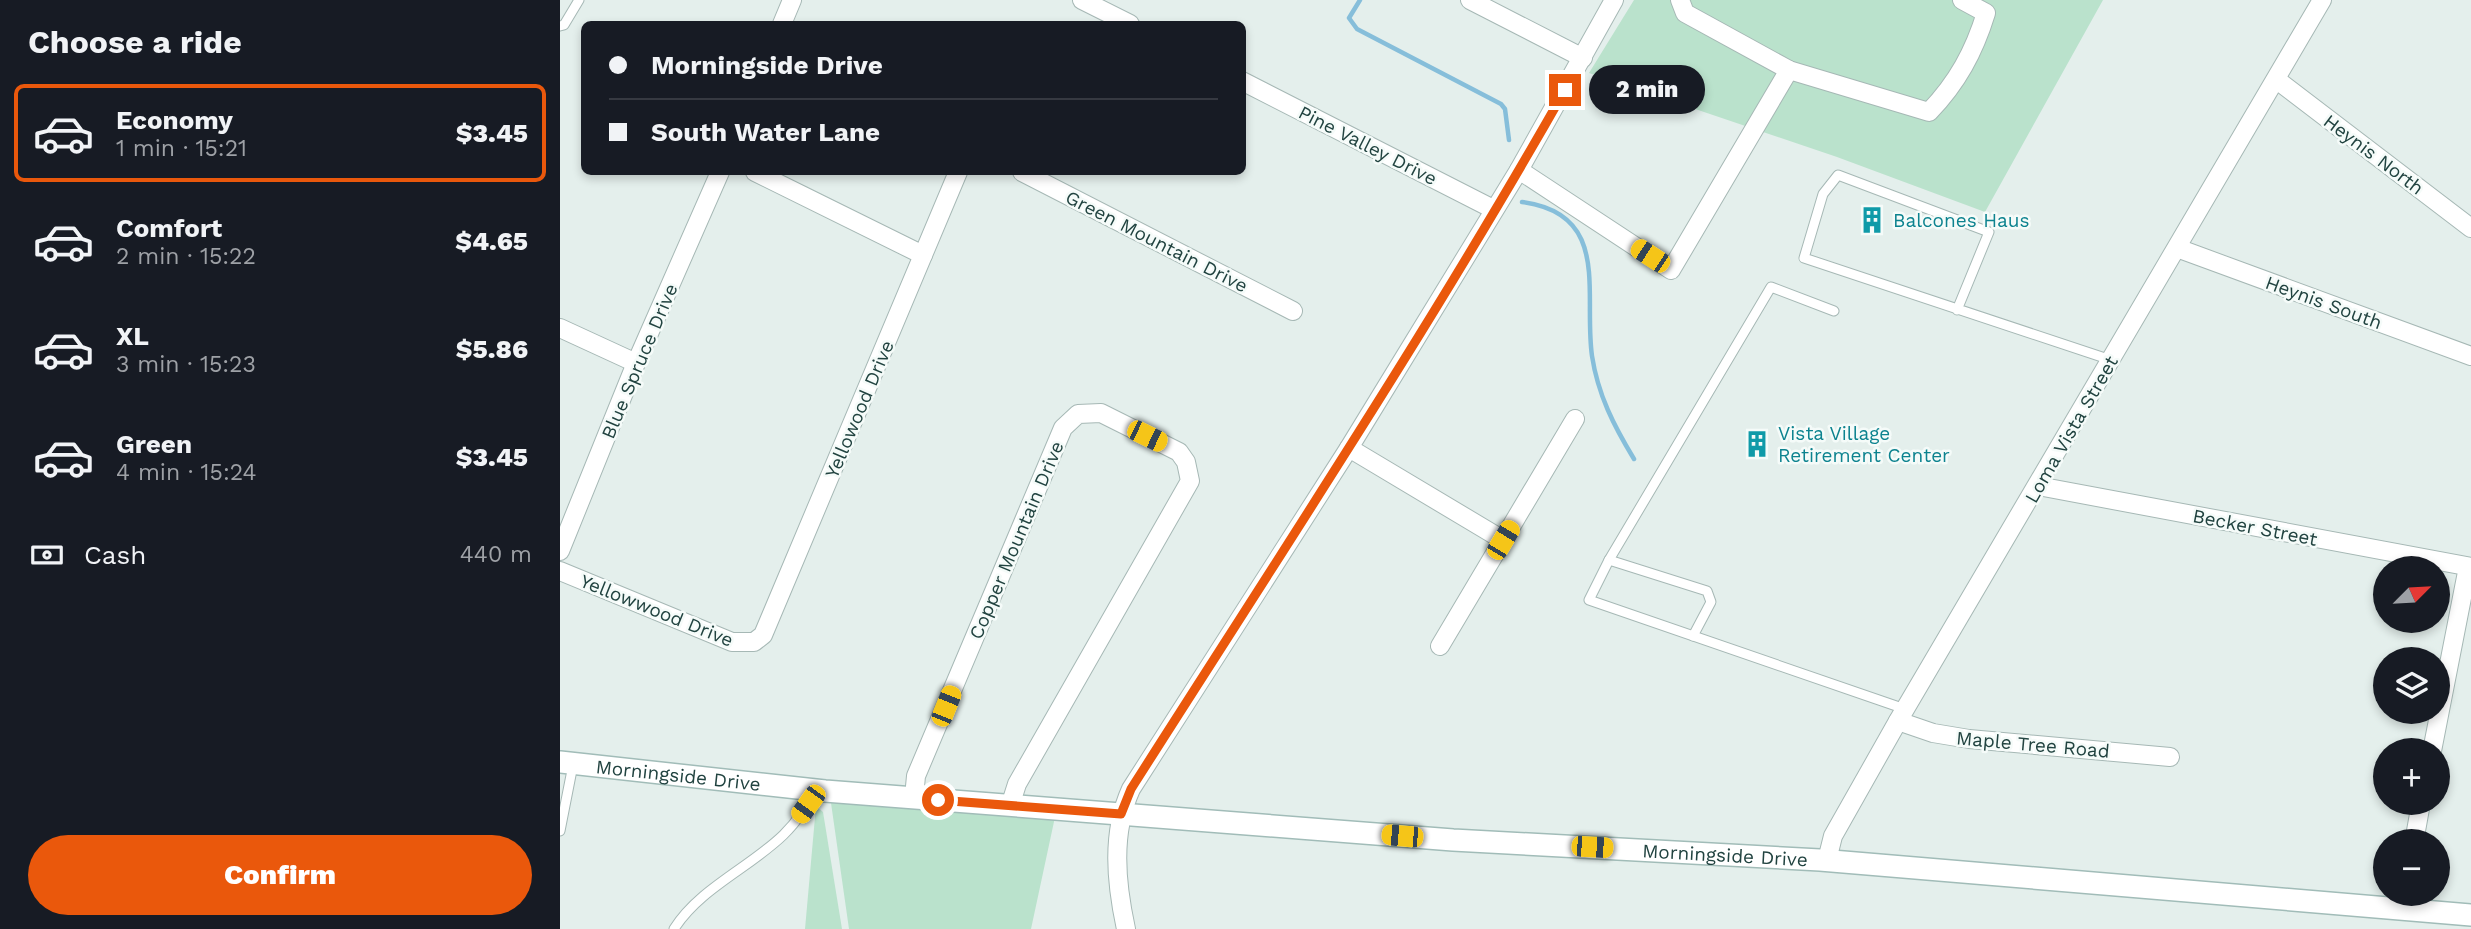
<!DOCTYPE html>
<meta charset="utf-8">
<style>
:root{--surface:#171b24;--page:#20242c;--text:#f1f3f6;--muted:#9ea1a6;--line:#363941;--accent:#ea580c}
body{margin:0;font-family:"Work Sans",sans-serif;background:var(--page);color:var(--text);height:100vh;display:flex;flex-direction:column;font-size:26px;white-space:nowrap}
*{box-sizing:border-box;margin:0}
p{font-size:23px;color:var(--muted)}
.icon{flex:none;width:38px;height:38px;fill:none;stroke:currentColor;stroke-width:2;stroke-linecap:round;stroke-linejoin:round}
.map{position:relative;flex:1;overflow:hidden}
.sheet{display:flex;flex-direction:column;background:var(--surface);width:560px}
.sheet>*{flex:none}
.banner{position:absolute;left:21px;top:21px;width:665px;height:154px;border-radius:10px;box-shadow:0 4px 10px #0003;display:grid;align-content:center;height:154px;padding:0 28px;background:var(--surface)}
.needle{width:46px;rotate:66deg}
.fabs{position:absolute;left:1813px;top:556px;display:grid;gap:14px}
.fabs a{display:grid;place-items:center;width:77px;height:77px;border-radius:50%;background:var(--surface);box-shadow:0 4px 10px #0003;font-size:35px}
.end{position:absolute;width:32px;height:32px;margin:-16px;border:9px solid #ea580c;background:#fff;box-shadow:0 0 0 4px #fff}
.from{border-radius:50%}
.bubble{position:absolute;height:49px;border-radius:24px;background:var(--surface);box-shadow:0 4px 10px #0003;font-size:23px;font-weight:800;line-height:49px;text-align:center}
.car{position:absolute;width:21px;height:42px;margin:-21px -10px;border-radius:9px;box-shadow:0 0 5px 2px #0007;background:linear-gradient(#f5c518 24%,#345 0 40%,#f5c518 0 76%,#345 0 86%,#f5c518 0)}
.banner b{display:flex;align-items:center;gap:24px;height:66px;font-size:26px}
.banner b+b{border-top:2px solid var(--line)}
.banner i{width:18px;height:18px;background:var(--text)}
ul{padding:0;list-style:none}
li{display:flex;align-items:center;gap:21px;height:98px;margin:0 14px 10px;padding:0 14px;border:4px solid transparent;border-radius:10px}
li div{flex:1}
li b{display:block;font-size:26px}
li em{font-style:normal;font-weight:800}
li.selected{border-color:var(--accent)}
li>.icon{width:63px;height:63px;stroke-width:1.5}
h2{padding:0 28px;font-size:32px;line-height:84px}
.pay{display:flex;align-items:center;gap:18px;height:77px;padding:0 28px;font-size:26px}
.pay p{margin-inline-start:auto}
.cta{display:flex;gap:14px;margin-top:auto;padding:14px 28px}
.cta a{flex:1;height:80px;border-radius:42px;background:var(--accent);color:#fff;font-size:28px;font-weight:800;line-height:80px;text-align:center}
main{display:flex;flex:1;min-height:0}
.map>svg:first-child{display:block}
.green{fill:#bae2cc}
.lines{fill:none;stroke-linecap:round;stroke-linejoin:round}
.stream{stroke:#86beda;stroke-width:4.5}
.lane-casing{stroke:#a6b8b5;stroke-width:11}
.street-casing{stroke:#a6b8b5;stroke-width:20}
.secondary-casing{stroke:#a1bcb8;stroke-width:24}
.lane{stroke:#fff;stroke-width:9}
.street{stroke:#fff;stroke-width:18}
.secondary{stroke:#fff;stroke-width:21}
.route{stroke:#ea580c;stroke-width:9}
.labels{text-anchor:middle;stroke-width:5;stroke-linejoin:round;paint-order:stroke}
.street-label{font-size:19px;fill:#214340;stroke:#f5fbf9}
.culture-label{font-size:19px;fill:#0d838f;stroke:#f5fbf9;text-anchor:start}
</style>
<main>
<section class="sheet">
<h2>Choose a ride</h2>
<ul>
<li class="selected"><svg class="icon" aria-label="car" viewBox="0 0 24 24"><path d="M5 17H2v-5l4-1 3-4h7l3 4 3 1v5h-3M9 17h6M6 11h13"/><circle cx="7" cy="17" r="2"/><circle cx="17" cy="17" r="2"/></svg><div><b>Economy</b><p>1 min · 15:21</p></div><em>$3.45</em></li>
<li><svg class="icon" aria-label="car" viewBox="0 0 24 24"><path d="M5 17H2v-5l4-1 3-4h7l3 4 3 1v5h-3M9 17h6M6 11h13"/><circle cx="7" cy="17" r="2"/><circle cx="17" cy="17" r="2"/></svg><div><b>Comfort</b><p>2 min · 15:22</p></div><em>$4.65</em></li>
<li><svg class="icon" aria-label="car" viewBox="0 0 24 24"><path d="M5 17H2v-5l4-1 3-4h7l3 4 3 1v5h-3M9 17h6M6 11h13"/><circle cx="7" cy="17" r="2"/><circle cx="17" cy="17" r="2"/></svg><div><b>XL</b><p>3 min · 15:23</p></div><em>$5.86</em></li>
<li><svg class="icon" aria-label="car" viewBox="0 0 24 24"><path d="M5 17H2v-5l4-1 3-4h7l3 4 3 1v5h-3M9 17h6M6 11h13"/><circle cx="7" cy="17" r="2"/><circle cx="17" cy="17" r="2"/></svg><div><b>Green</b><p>4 min · 15:24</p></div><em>$3.45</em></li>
</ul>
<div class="pay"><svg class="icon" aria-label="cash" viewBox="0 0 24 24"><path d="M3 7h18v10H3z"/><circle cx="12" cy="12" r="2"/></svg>Cash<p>440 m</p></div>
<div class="cta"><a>Confirm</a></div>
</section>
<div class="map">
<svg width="1911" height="929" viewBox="0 0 1911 929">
<rect width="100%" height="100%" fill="#e4efec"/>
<g class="green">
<polygon points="1074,0 1543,0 1425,212 1277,157 1029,73"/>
<polygon points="271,803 495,817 471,929 289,929"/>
<polygon points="256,806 263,812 282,929 245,929"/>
</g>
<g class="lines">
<g class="stream">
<polyline points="800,0 789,18 797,29 941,104 945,109 949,140"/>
<path d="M962,202C1052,214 1023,293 1032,356C1038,395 1054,426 1074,459"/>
</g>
<defs>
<g id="lane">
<polyline points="0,26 4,25 19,0"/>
<polyline points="1397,310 1429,232 1278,175 1263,194 1244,258 1551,360"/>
<polyline points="1274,311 1211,287 1049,560 1029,600 1345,709"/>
<polyline points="1049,560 1147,591 1151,602 1133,636"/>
<polyline points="0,831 13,765"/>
<path d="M114,929C149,873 233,854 252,790"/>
</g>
<g id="street">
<polyline points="522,0 570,24"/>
<polyline points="910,0 1023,58"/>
<path d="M1120,0L1125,13L1229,70L1369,112C1397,83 1414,52 1426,13L1402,0"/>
<polyline points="222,24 232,0"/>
<polyline points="1717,80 1911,228"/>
<polyline points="682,81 933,209"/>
<polyline points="959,170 1111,270 1229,70"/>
<polyline points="195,172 363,255"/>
<polyline points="462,172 733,311"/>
<polyline points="1617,248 1911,356"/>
<polyline points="0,328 76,363"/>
<polyline points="789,448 943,540"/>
<polyline points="1478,486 1911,567"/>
<polyline points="0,551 76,363 160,172"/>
<polyline points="0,571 172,642 194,642 203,635 398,172"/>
<polyline points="880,646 1015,419"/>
<polyline points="1338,721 1373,733 1409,739 1610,757"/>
<polyline points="1872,751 1908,567"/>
<polyline points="354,797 356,776 503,428 518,414 541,413 619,452 626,462 630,481 457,784 450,806"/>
<polyline points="1854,842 1861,803"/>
<polyline points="1267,860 1273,836 1338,721 1762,0"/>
<path d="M566,929C556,883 551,833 571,789L789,448L959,170L1054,0"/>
</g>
<g id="secondary">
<path id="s1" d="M0,762L265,791L893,840L1260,860L1911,915"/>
</g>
</defs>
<use href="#lane" class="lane-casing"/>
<use href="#street" class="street-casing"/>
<use href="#secondary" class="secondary-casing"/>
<use href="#lane" class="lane"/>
<use href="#street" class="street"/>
<use href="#secondary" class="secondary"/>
</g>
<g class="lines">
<path class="route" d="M378,800L561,814L571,789C718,558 870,328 1005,90"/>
</g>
<defs>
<symbol id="building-bare" viewBox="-9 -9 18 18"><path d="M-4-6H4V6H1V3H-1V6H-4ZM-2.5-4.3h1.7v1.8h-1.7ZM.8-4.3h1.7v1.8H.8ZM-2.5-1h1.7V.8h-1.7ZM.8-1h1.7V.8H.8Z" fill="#0f9aa8" stroke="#f5fbf9" stroke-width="2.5" paint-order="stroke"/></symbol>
</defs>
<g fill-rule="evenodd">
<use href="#building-bare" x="1293" y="201" width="38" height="38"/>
<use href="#building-bare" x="1178" y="425" width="38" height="38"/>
</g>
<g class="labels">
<g class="street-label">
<text transform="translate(808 145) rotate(27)" y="7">Pine Valley Drive</text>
<text transform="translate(1814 154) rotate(37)" y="7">Heynis North</text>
<text transform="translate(597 241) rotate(27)" y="7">Green Mountain Drive</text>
<text transform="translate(1764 302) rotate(20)" y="7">Heynis South</text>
<text transform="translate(79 361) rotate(-67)" y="7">Blue Spruce Drive</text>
<text transform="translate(299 409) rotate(-67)" y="7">Yellowood Drive</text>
<text transform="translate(1511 429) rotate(-60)" y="7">Loma Vista Street</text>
<text transform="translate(1695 527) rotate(11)" y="7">Becker Street</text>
<text transform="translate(456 540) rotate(-67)" y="7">Copper Mountain Drive</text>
<text transform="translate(97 610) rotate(22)" y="7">Yellowwood Drive</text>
<text transform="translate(1473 744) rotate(5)" y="7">Maple Tree Road</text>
<text dy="7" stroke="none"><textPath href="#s1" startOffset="119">Morningside Drive</textPath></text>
<text dy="7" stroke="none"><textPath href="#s1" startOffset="1169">Morningside Drive</textPath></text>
</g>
<g class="culture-label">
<text x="1333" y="227">Balcones Haus</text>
<text x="1218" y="440">Vista Village<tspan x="1218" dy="22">Retirement Center</tspan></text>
</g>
</g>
</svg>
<div class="fabs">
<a><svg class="needle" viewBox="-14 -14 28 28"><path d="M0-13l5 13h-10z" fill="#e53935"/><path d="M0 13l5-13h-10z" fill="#9ea1a6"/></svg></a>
<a><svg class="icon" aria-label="layers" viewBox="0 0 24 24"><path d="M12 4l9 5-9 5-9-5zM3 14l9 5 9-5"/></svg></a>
<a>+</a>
<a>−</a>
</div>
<i class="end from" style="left:378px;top:800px"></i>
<i class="end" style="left:1005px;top:90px"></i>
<div class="bubble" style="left:1029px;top:65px;width:116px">2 min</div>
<i class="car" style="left:1090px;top:256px;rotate:303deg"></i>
<i class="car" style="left:587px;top:436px;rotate:116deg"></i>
<i class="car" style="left:943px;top:540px;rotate:31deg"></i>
<i class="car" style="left:386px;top:706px;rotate:22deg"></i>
<i class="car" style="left:248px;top:804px;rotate:216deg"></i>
<i class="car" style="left:842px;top:836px;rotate:275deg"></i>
<i class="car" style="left:1032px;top:847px;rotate:93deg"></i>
<div class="banner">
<b><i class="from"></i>Morningside Drive</b>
<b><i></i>South Water Lane</b>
</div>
</div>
</main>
